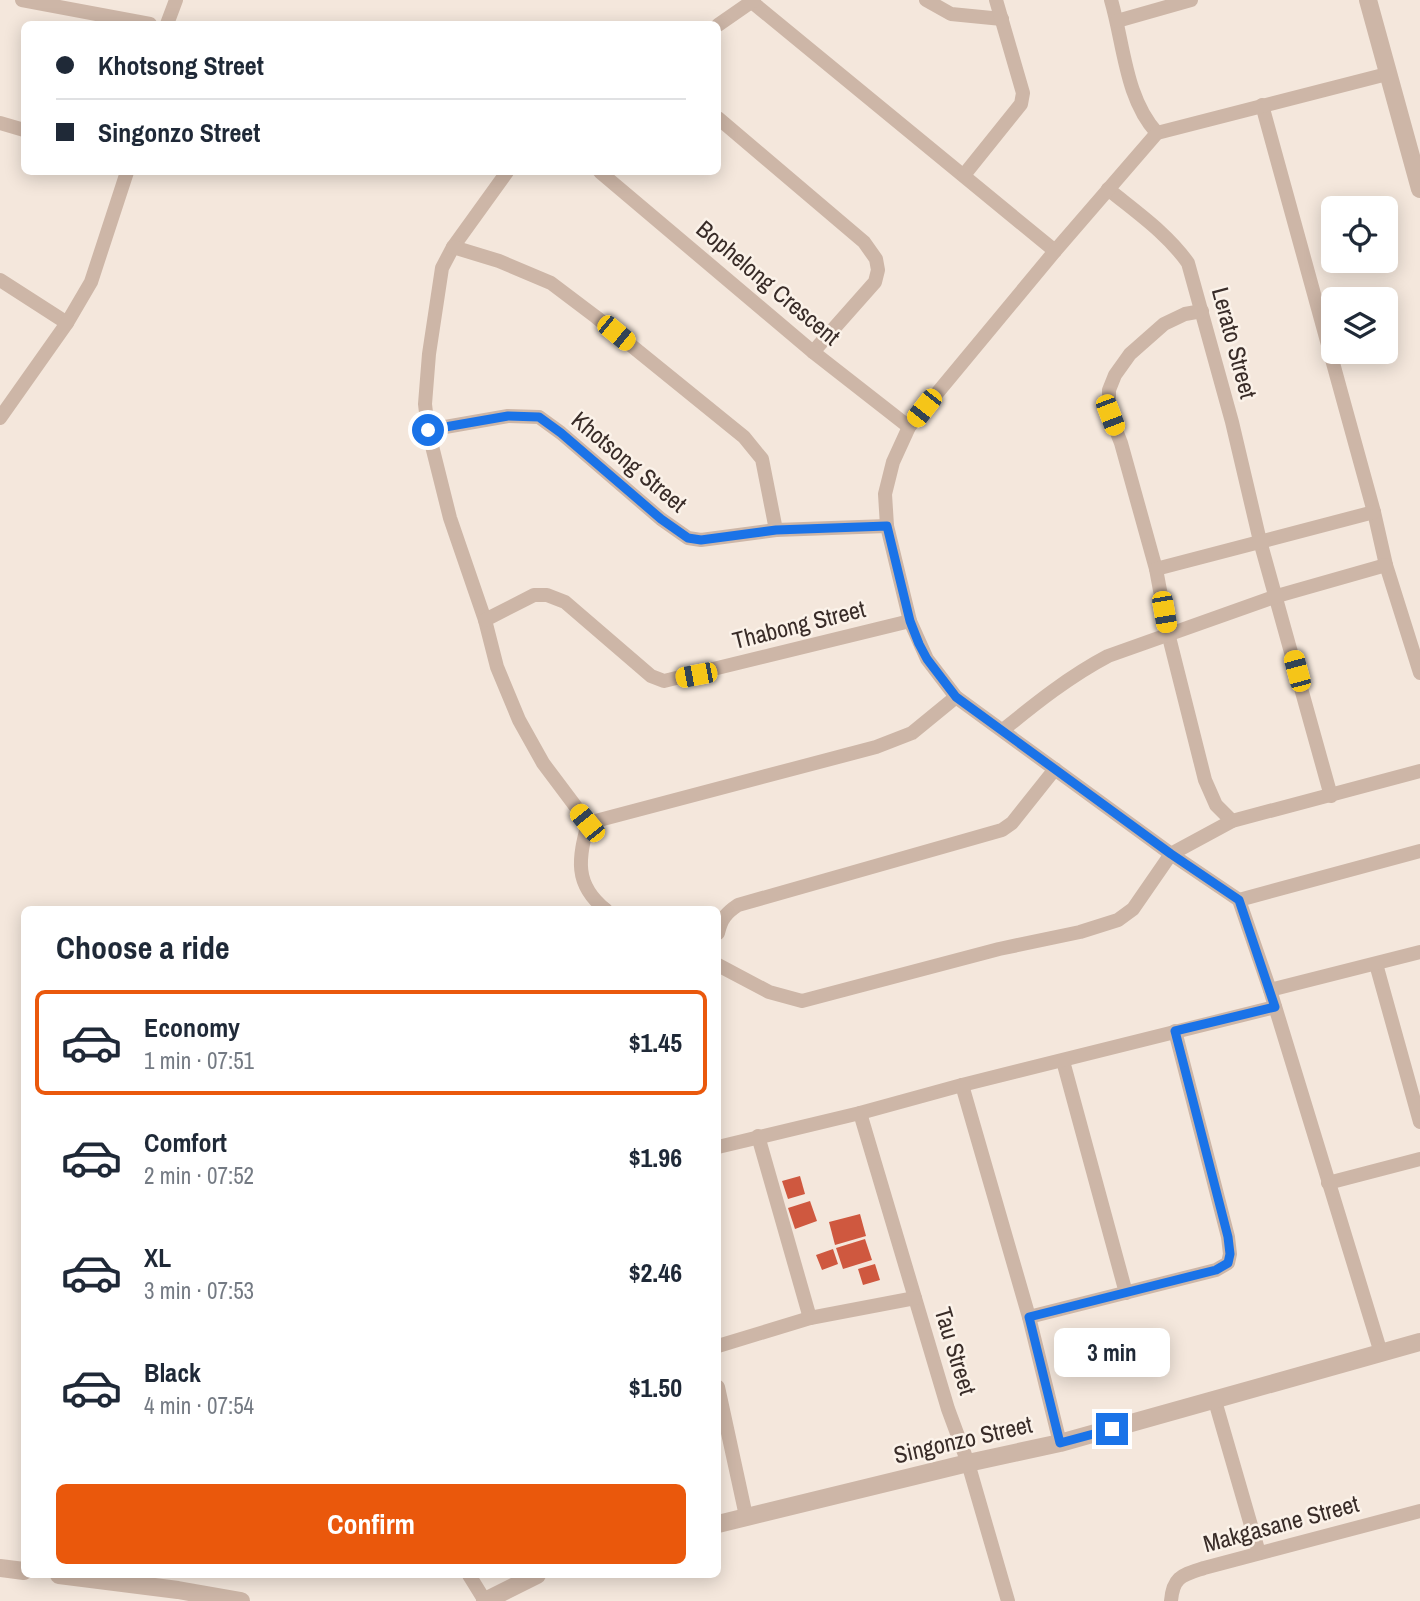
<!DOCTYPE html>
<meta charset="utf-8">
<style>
:root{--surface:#fff;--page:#f2f2f3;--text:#1f2937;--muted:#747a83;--line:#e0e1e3;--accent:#ea580c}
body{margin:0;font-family:"Archivo Narrow",sans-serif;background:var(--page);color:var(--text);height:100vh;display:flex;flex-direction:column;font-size:26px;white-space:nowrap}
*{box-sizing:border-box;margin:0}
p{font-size:23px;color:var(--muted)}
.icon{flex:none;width:38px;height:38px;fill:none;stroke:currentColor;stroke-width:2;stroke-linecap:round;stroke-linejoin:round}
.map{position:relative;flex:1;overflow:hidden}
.drawer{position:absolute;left:21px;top:906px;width:700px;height:672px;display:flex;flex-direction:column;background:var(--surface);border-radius:10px;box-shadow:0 4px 18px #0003}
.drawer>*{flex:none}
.banner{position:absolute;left:21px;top:21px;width:700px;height:154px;border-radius:10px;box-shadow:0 4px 18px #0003;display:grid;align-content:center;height:154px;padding:0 35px;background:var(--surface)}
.controls{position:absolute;left:1321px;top:196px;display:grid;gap:14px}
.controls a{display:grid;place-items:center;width:77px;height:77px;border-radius:10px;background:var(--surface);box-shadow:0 4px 18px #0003;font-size:35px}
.end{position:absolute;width:32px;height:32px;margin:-16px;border:9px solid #1a73e8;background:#fff;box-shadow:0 0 0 4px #fff}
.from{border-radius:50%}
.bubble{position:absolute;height:49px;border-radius:10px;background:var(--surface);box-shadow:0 4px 18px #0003;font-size:23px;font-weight:700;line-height:49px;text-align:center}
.car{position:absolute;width:21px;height:42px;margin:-21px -10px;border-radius:9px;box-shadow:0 0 5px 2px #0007;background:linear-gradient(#f5c518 24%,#345 0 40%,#f5c518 0 76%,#345 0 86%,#f5c518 0)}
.banner b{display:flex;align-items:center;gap:24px;height:66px;font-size:26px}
.banner b+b{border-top:2px solid var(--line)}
.banner i{width:18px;height:18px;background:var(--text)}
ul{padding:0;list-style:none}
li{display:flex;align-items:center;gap:21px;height:105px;margin:0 14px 10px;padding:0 21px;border:4px solid transparent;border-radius:10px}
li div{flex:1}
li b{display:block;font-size:26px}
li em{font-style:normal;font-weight:700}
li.on{border-color:var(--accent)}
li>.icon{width:63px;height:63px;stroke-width:1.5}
h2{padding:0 35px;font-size:32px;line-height:84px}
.primary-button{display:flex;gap:14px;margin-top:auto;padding:14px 35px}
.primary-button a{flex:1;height:80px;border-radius:10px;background:var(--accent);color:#fff;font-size:28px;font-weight:700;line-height:80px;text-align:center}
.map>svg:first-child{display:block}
.building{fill:#cf583f}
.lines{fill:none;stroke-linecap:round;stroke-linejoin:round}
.minor{stroke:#cdb6a7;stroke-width:14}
.tertiary{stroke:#cdb6a7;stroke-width:18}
.route{stroke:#1a73e8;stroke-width:9}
.labels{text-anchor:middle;stroke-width:5;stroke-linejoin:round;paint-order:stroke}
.street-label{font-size:24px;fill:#392c28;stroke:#fbf2e9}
</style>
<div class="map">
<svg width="1420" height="1601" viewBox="0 0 1420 1601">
<rect width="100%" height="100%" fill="#f4e7dc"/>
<g class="building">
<polygon points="800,1176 805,1194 788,1199 782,1181"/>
<polygon points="810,1201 817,1221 795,1229 788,1208"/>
<polygon points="860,1214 866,1236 835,1245 829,1222"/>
<polygon points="865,1239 872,1260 843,1269 836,1248"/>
<polygon points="833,1249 838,1264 822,1270 816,1255"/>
<polygon points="875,1264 880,1280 863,1285 858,1269"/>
</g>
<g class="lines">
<g class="minor">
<polyline points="22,0 150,24"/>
<polyline points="926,0 951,14 1002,19"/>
<path d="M1111,0C1124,44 1125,98 1157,133"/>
<polyline points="752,2 1055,251"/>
<polyline points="1117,21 1191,0"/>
<polyline points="167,24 176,0"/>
<polyline points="718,25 754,0"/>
<polyline points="1262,105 1374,512 1386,565 1420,673"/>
<polyline points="718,118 864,242 876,259 878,270 875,282 813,352"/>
<polyline points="0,123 24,130"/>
<polyline points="507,172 453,247 442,268 429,354 425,404 428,430 450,518 485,620 497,667 519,720 543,763 588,823"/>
<polyline points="600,172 813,352 909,427"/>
<polyline points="964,175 1021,104 1023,93 996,0"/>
<path d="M1108,189C1136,212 1167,233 1188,263L1232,422L1260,541L1331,796"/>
<polyline points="453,247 499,261 551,283 596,317 744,437 762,459 776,530"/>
<polyline points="0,280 67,323"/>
<polyline points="1202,311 1185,314 1164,324 1130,354 1115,375 1109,390 1109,400 1110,415 1121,443 1156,569 1168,633 1205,780 1216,805 1232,821"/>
<polyline points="0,418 67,323 91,282 127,172"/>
<polyline points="428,430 508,416 539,417 561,433 661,519 688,538 701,540 776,530 887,526"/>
<polyline points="1156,569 1374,512"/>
<polyline points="485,620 534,595 547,595 565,602 651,676 664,681 910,621"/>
<path d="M1003,730C1036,703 1070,676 1108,656L1277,596L1386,565"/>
<polyline points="588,823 876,747 912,733 956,697"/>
<path d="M588,823C579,858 573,884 606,910"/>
<polyline points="1239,900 1420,851"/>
<path d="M718,933C721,919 726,913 738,905L1002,830L1012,823L1055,769"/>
<polyline points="1376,964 1420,1122"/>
<polyline points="718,965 769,992 802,1001 999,949 1080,932 1118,920 1133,909 1171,854 1232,821 1420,771"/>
<polyline points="1270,990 1420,952"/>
<polyline points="1063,1061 1126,1293"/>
<polyline points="962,1085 1029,1317 1060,1443"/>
<polyline points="860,1113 948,1409 968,1463 1008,1601"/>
<polyline points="758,1136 810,1318"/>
<polyline points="718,1147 860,1113 962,1085 1275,1007"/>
<polyline points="1328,1183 1420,1159"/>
<polyline points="1029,1317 1216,1270 1228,1263 1230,1254 1228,1237 1175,1031"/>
<polyline points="718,1346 810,1318 915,1298"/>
<polyline points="1381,1353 1270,990 1239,900 1171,854 956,697 927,659 910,621 887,526 885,494 893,462 909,427 1055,251 1157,133 1387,74"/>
<polyline points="718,1387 746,1516"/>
<polyline points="1215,1401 1259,1553"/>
<polyline points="469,1575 485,1601"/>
<path d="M1171,1601C1173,1576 1183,1575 1204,1568L1420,1511"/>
</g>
<g class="tertiary">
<polyline points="1368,0 1420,189"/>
<polyline points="718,1524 968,1463 1060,1443 1420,1342"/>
<polyline points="0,1568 24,1571"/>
<polyline points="59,1575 178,1590 241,1601"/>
<polyline points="485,1601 537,1575"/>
</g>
</g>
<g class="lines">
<polyline class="route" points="428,430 508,416 539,417 561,433 661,519 688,538 701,540 776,530 887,526 910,621 919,644 927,659 956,697 1171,854 1239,900 1275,1007 1175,1031 1228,1237 1230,1254 1228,1263 1216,1270 1029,1317 1060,1443 1112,1429"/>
</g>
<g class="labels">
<g class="street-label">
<text transform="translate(768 283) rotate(40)" y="8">Bophelong Crescent</text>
<text transform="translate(1234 343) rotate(75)" y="8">Lerato Street</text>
<text transform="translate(629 462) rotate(40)" y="8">Khotsong Street</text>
<text transform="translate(799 625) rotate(-14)" y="8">Thabong Street</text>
<text transform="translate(955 1351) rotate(73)" y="8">Tau Street</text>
<text transform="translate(963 1440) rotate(-13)" y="8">Singonzo Street</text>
<text transform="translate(1281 1524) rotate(-15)" y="8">Makgasane Street</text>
</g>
</g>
</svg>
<div class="controls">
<a><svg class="icon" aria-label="locate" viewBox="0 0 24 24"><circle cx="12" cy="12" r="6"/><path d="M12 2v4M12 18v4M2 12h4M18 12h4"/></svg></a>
<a><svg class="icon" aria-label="layers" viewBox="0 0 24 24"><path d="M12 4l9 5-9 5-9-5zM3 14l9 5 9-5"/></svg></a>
</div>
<i class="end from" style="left:428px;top:430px"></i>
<i class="end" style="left:1112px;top:1429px"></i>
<div class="bubble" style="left:1054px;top:1328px;width:116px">3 min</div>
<i class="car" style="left:616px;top:333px;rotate:129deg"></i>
<i class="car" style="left:924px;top:408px;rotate:218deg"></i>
<i class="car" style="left:1110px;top:415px;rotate:159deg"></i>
<i class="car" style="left:1164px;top:612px;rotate:170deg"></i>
<i class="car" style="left:1297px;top:671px;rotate:345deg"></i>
<i class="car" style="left:696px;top:675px;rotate:259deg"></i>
<i class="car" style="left:587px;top:823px;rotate:321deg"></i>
<div class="banner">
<b><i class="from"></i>Khotsong Street</b>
<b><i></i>Singonzo Street</b>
</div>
<section class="drawer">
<h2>Choose a ride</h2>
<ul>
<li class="on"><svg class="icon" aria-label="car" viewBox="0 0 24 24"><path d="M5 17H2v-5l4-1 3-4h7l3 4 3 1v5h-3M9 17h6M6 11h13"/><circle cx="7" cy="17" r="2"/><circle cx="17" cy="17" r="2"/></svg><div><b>Economy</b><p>1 min · 07:51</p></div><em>$1.45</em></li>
<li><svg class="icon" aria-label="car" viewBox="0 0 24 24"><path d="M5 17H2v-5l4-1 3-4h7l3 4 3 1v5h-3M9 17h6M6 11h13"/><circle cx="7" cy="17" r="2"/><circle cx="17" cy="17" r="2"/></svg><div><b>Comfort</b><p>2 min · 07:52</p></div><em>$1.96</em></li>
<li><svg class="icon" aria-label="car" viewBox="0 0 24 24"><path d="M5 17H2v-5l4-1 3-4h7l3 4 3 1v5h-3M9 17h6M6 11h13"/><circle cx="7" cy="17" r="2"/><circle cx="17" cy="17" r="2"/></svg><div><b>XL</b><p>3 min · 07:53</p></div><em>$2.46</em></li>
<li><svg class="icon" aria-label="car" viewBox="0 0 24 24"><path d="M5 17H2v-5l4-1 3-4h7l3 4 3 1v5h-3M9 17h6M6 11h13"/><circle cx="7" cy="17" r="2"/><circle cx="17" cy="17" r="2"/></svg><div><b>Black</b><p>4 min · 07:54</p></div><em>$1.50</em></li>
</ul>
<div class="primary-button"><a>Confirm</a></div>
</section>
</div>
